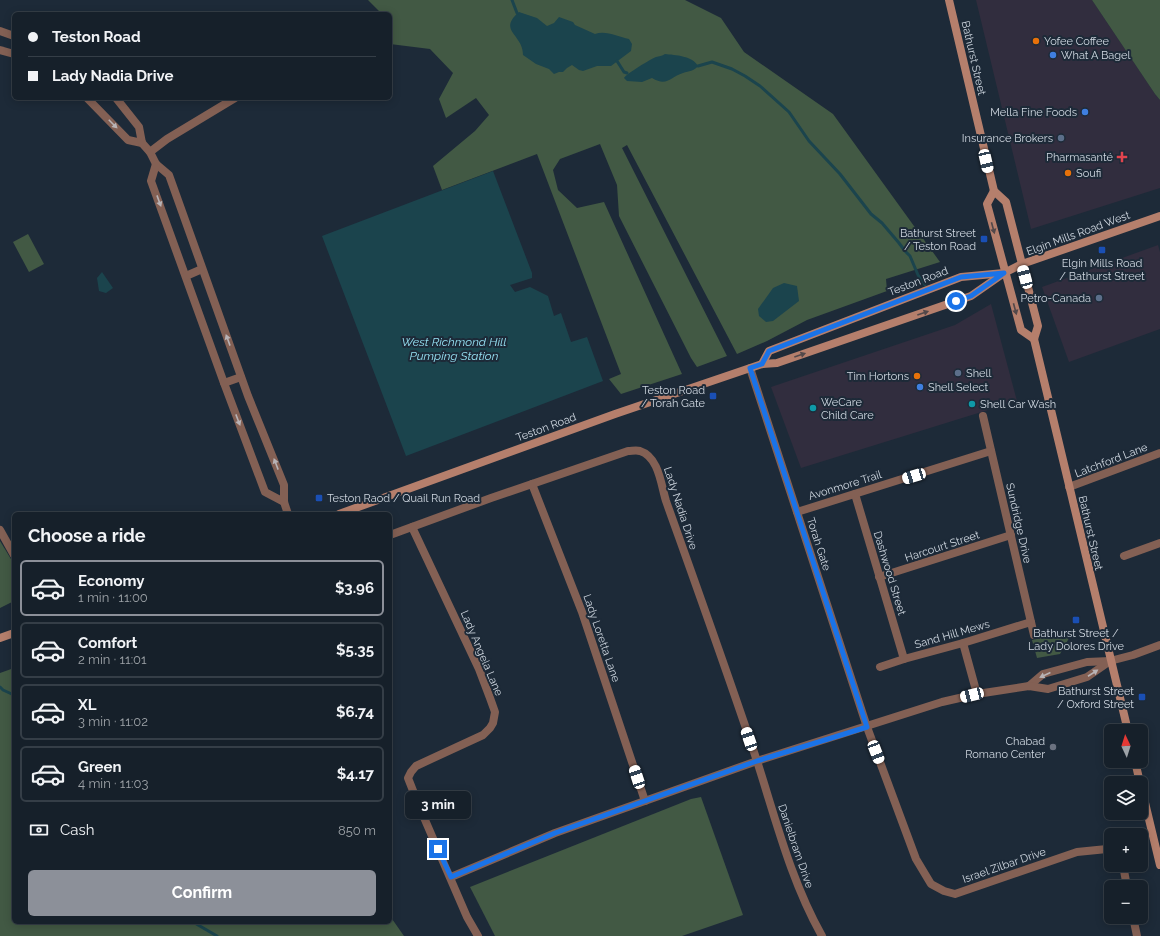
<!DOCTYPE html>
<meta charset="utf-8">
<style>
:root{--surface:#16202a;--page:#1f2832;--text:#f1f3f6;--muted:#9ea3a8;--line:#353e47;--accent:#8c9099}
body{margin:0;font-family:Raleway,sans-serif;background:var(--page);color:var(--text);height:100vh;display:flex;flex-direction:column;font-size:15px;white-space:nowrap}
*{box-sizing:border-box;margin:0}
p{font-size:13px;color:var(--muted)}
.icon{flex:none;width:22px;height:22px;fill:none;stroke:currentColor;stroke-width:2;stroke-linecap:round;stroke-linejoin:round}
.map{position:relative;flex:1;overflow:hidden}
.side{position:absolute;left:12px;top:512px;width:380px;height:412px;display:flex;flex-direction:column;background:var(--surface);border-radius:6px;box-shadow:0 2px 10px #0003,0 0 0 1px var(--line)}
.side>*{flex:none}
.top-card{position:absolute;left:12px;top:12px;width:380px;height:88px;border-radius:6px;box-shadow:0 2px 10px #0003,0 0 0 1px var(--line);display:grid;align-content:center;height:88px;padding:0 16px;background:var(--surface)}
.needle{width:26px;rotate:356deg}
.buttons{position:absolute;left:1104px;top:724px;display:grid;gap:8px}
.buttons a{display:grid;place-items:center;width:44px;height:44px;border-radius:6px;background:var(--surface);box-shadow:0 2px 10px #0003,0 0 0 1px var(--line);font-size:20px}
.end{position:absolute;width:18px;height:18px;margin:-9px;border:5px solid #1a73e8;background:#fff;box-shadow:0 0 0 2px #fff}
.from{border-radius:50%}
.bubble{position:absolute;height:28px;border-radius:6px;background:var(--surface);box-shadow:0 2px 10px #0003,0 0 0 1px var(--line);font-size:13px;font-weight:700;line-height:28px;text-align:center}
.car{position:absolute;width:12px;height:24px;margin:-12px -6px;border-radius:5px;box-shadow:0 0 3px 1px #0007;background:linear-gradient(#fff 24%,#345 0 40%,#fff 0 76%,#345 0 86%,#fff 0)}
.top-card b{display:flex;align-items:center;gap:14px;height:38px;font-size:15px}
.top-card b+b{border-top:1px solid var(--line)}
.top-card i{width:10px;height:10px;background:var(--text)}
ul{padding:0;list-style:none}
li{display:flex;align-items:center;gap:12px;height:56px;margin:0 8px 6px;padding:0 8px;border:2px solid var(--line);border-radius:6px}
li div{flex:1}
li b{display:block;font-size:15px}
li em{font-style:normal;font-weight:700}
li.on{border-color:var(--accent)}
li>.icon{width:36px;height:36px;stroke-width:1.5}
h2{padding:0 16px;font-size:18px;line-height:48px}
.pay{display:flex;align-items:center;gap:10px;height:44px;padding:0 16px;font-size:15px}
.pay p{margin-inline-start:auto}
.primary-button{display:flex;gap:8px;margin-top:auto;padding:8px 16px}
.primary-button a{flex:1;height:46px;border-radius:6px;background:var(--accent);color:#fff;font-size:16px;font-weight:700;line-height:46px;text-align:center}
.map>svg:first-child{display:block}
.commercial{fill:#312d3e}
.green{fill:#425944}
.water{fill:#1b444d}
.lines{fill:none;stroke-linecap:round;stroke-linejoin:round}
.stream{stroke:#1b444d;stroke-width:3}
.minor{stroke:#836054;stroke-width:8}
.secondary{stroke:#b57f6c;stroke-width:8}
.oneway{fill:#b8b3b6}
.oneway2{fill:#52484a}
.route{stroke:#1a73e8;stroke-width:5}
.food-dot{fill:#e8710a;stroke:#1d2a38;stroke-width:1.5}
.shop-dot{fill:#3f7fe0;stroke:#1d2a38;stroke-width:1.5}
.service-dot{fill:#5c6f8a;stroke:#1d2a38;stroke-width:1.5}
.health-dot{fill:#e0444e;stroke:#1d2a38;stroke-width:1.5}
.transit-dot{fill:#1a4fb4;stroke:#1d2a38;stroke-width:1.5}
.culture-dot{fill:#0f9aa8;stroke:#1d2a38;stroke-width:1.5}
.worship-dot{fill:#6b7280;stroke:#1d2a38;stroke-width:1.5}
.labels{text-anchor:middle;stroke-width:4;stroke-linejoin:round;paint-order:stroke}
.poi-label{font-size:11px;fill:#cfd7e0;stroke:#1d2a38;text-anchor:end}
.street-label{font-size:11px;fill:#cfd7e0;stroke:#1d2a38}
.water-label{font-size:12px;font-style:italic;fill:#95e0f2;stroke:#1d2a38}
</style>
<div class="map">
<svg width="1160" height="936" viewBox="0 0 1160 936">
<rect width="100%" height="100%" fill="#1d2a38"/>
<g class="commercial">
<polygon points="976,0 1092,0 1155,94 1160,100 1160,188 1031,229"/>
<polygon points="1158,245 1160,252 1160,329 1069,362 1042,287"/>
<polygon points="991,304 1017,401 801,468 771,387 955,325"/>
</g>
<g class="green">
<polygon points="368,0 685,0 721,18 744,52 833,114 940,262 886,279 887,291 807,320 767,341 737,354 627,145 622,148 727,356 697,367 691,358 619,216 617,185 600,144 560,159 553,170 558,190 577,208 604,202 682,374 621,394 609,379 621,374 537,154 442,190 433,166 475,131 489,115 476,98 446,118 439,99 453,73 430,49 390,44 390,14 382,14"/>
<polygon points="1092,0 1160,0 1160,100 1155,94"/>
<polygon points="28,234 44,264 29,272 13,242"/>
<polygon points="0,541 14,564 14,601 0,608"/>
<polygon points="1073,631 1060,654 1037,658 1032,640"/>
<polygon points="14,668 14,922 390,922 390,916 404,936 0,936 0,673"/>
<polygon points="701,797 743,915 682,936 495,936 470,887 691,799"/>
</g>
<g class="water">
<path d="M519,12L537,18L547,26L554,23L559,17L573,22L575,25L595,34C606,30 618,37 629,39L632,44L631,51L611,66H597L583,71L579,70L572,65L567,68L563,72H559L554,74L549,69L536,64L523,55C523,34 497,31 519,12Z"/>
<path d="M665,54C675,55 693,56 698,66C694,71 689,71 683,73C670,77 667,87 652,78L642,82L627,81L624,78C626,74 651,59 656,57C659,56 662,56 665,54Z"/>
<polygon points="493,171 532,273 532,278 510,285 515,292 530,287 548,296 554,316 561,313 571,342 587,337 603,381 406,456 322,236"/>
<polygon points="102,272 113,288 106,293 99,291 97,278"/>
<polygon points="784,283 797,286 799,301 773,321 766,322 759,316 758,309 773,288"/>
</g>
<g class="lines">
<g class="stream">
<polyline points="512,0 517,13"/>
<polyline points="617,61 624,72 627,73"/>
<polyline points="698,66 712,62 732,69 745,76 760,86 789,112 809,141 840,174 871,214 882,223 899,243 905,251 910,256 918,275 925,285"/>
<polyline points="0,687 3,690 14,695"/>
<polyline points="193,922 217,936"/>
</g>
<g class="minor">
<polyline points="0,31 14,36"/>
<polyline points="0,50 14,54"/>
<polyline points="87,98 128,140 142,143"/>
<polyline points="116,98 139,127 142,143 150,152 156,164 169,175 248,396 284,485 284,502 288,514"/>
<polyline points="150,152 167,139 235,98"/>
<polyline points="156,164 151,181 224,383 265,492 284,502"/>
<polyline points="186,276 202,269"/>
<polyline points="750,368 867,727 916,859 931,884 944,891 955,894 1077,852 1107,849 1111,850"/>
<polyline points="224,383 241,377"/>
<polyline points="983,416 1034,635"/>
<polyline points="532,484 582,612 645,801"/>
<polyline points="1069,487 1160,453"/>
<polyline points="855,494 904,659"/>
<polyline points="797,512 991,451"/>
<polyline points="412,527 479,669 490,698 495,712 493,723 490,728 483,735 416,766 411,772 408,778 419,806 467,917 478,936"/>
<polyline points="0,530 14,555"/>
<path d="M390,535L491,498L628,451C632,451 636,450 640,451C659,457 661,485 666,501C697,588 728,674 757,761C776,820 791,881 822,936"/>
<polyline points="1124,556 1160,543"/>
<polyline points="879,577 1011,535"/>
<polyline points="963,643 977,694"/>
<polyline points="880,667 904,659 963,643 1031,622"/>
<polyline points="1029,686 1043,674 1087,662 1110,661 1133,655 1160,645"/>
<polyline points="1123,865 1127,887"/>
<polyline points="451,877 555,833 757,761 942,702 977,694 1029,686 1048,689 1087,677 1110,661"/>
<polyline points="1133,917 1137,936"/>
</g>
<g class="secondary">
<polyline points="949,0 994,191 1006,202 1038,326 1034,339 1128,731"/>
<polyline points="994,191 987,204 1021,330 1034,339"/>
<polyline points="762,364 769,351 961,277 1004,273"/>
<polyline points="339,514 615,414 762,364 777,363 971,296 1004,273 1022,264 1160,216"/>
<polyline points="0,638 14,633"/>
<polyline points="1135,761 1140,783"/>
<polyline points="1141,786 1160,865"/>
</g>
</g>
<defs><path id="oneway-solid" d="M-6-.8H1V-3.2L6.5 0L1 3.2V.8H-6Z"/></defs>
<g class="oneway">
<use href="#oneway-solid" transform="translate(113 124) rotate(45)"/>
<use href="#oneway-solid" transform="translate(159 201) rotate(70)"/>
<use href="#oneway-solid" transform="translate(228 340) rotate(-110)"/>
<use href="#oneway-solid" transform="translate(238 420) rotate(69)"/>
<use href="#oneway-solid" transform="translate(276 464) rotate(-111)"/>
<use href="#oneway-solid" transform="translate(1093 673) rotate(-33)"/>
<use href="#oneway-solid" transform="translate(1045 675) rotate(155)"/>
</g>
<g class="oneway2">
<use href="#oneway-solid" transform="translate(993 228) rotate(75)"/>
<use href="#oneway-solid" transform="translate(1015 309) rotate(75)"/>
<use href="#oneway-solid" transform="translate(923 313) rotate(-19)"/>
<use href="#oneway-solid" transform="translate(800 355) rotate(-19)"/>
</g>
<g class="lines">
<polyline class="route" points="438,849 451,877 555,833 757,761 867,727 750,368 762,364 769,351 961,277 1004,273 971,296 956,301"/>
</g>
<g class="food-dot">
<circle cx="1036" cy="41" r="4"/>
<circle cx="1068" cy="173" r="4"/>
<circle cx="917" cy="376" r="4"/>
</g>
<g class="shop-dot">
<circle cx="1053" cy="55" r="4"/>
<circle cx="1085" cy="112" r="4"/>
<circle cx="920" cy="387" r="4"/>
</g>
<g class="service-dot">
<circle cx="1061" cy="138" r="4"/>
<circle cx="1099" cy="298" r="4"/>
<circle cx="958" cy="373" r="4"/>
</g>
<path class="health-dot" d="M1120 151h4v4h4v4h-4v4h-4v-4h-4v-4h4z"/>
<g class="transit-dot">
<rect x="980" y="235" width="8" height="8" rx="2"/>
<rect x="1098" y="246" width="8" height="8" rx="2"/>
<rect x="709" y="392" width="8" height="8" rx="2"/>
<rect x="315" y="494" width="8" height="8" rx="2"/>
<rect x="1072" y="616" width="8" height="8" rx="2"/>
<rect x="1138" y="693" width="8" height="8" rx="2"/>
</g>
<g class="culture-dot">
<circle cx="972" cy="404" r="4"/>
<circle cx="813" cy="408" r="4"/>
</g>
<circle class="worship-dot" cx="1053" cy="747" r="4"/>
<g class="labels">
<g class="poi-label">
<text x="1044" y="45" text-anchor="start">Yofee Coffee</text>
<text x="1061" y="59" text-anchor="start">What A Bagel</text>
<text x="1077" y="116">Mella Fine Foods</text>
<text x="1053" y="142">Insurance Brokers</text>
<text x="1113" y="161">Pharmasanté</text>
<text x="1076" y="177" text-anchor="start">Soufi</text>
<text x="976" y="237">Bathurst Street<tspan x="976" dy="13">/ Teston Road</tspan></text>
<text x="1102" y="267" text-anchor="middle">Elgin Mills Road<tspan x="1102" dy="13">/ Bathurst Street</tspan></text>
<text x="1091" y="302">Petro-Canada</text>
<text x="966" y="377" text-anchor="start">Shell</text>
<text x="909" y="380">Tim Hortons</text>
<text x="928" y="391" text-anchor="start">Shell Select</text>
<text x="705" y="394">Teston Road<tspan x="705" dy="13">/ Torah Gate</tspan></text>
<text x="821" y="406" text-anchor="start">WeCare<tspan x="821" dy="13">Child Care</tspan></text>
<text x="980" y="408" text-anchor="start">Shell Car Wash</text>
<text x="327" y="502" text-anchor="start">Teston Raod / Quail Run Road</text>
<text x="1076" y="637" text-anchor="middle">Bathurst Street /<tspan x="1076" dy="13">Lady Dolores Drive</tspan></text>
<text x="1134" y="695">Bathurst Street<tspan x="1134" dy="13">/ Oxford Street</tspan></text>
<text x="1045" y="745">Chabad<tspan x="1045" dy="13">Romano Center</tspan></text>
</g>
<g class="street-label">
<text transform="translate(974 58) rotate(77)" y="4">Bathurst Street</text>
<text transform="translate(1078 233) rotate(-20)" y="4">Elgin Mills Road West</text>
<text transform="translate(918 281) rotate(-21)" y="4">Teston Road</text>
<text transform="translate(546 427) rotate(-20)" y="4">Teston Road</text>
<text transform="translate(1111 460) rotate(-21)" y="4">Latchford Lane</text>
<text transform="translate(845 485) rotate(-17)" y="4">Avonmore Trail</text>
<text transform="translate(681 508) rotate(72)" y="4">Lady Nadia Drive</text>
<text transform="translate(1019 523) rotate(77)" y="4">Sundridge Drive</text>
<text transform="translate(1091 533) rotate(77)" y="4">Bathurst Street</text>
<text transform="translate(819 544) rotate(72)" y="4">Torah Gate</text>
<text transform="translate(942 546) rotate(-18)" y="4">Harcourt Street</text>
<text transform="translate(890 573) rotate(73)" y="4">Dashwood Street</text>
<text transform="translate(952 634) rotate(-16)" y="4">Sand Hill Mews</text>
<text transform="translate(602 638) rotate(71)" y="4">Lady Loretta Lane</text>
<text transform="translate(482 653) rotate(67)" y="4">Lady Angela Lane</text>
<text transform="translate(796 846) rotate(71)" y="4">Danielbram Drive</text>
<text transform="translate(1004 865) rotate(-19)" y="4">Israel Zilbar Drive</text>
</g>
<g class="water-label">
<text x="454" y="346">West Richmond Hill<tspan x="454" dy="14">Pumping Station</tspan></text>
</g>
</g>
</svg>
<div class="buttons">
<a><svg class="needle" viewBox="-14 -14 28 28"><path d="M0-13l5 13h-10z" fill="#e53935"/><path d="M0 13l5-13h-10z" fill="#9ea3a8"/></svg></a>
<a><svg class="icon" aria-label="layers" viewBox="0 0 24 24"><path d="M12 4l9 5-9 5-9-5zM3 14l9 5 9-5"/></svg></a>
<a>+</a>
<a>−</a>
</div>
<i class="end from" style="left:956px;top:301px"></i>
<i class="end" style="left:438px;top:849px"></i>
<div class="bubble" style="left:405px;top:791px;width:66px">3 min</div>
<i class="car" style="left:986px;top:161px;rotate:167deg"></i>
<i class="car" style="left:1025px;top:277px;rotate:345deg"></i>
<i class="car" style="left:914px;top:476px;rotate:253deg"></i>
<i class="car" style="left:972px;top:695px;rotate:256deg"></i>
<i class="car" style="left:749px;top:739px;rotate:341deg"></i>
<i class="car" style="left:876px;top:752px;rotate:159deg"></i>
<i class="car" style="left:637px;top:777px;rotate:342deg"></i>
<div class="top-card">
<b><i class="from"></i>Teston Road</b>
<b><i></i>Lady Nadia Drive</b>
</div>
<section class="side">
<h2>Choose a ride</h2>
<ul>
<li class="on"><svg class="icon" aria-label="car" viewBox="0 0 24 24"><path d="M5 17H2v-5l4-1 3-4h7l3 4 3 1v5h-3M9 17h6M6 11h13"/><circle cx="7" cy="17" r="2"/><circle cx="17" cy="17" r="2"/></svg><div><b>Economy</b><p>1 min · 11:00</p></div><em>$3.96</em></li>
<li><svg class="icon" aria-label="car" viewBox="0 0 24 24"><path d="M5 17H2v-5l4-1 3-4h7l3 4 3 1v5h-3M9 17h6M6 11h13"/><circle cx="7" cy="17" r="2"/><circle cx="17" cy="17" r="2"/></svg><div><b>Comfort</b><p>2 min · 11:01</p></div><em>$5.35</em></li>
<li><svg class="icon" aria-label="car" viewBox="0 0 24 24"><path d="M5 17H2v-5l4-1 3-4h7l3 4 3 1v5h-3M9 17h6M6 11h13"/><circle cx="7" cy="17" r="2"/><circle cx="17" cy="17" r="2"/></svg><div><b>XL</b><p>3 min · 11:02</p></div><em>$6.74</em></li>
<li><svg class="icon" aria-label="car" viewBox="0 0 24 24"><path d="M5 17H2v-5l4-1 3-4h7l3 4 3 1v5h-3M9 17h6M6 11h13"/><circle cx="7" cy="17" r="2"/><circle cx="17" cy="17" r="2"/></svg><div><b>Green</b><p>4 min · 11:03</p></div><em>$4.17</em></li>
</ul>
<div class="pay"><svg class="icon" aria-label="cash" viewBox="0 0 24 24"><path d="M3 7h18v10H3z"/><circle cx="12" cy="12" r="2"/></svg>Cash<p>850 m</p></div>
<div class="primary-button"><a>Confirm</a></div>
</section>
</div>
